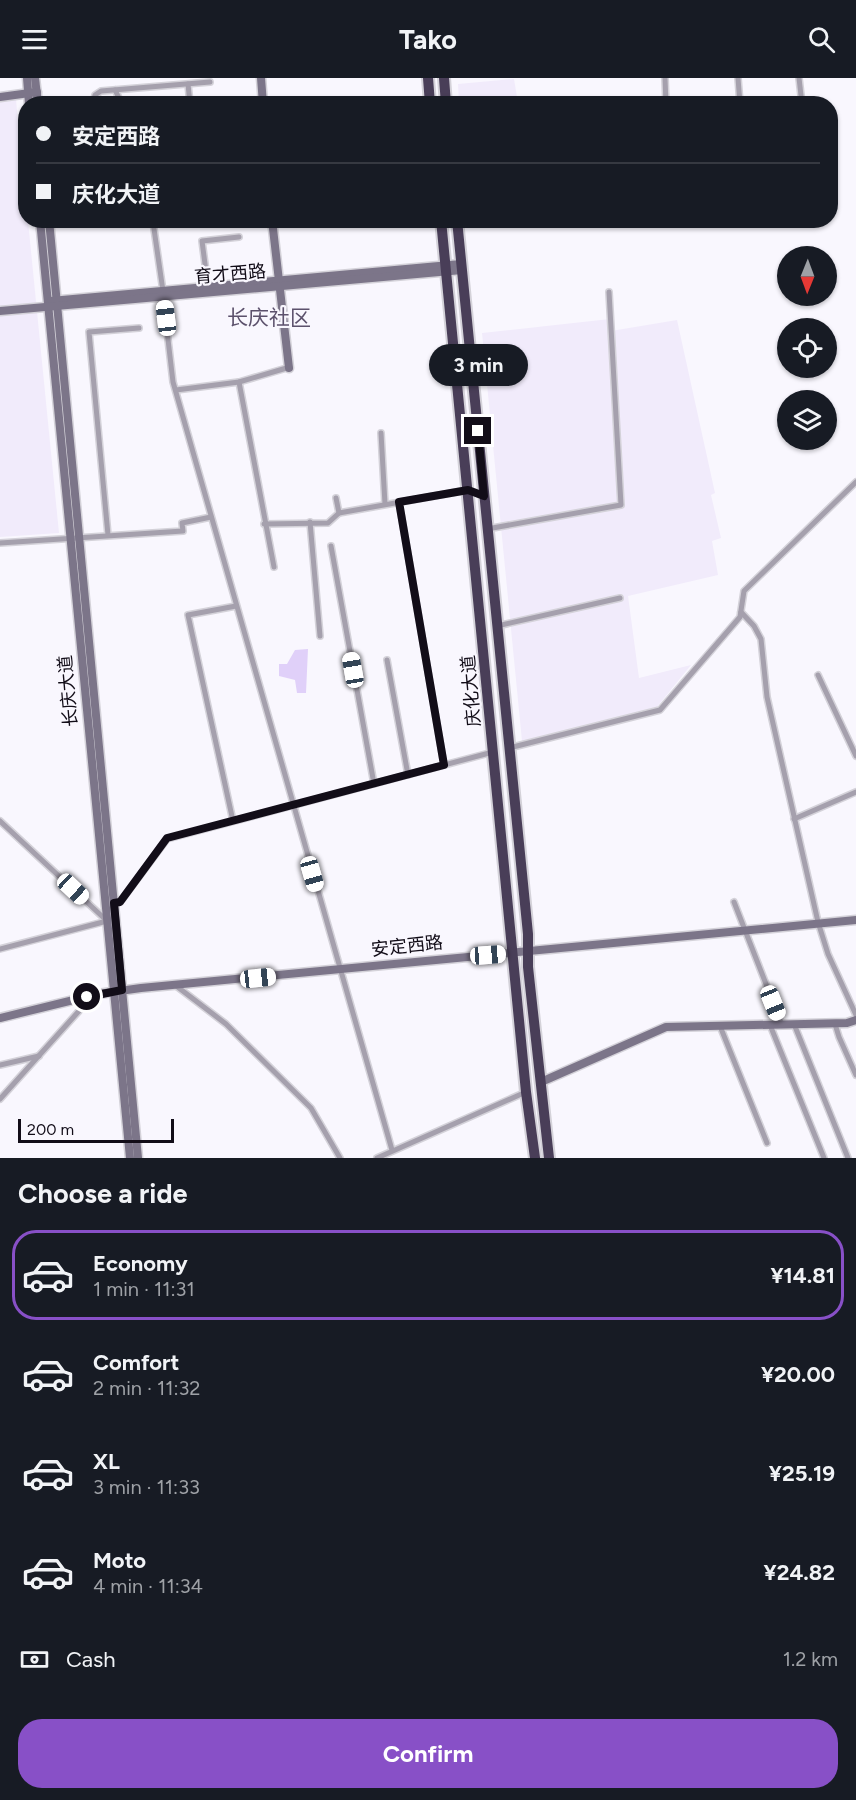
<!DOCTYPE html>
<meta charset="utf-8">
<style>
:root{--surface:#171b24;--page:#242831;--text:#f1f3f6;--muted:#9ea1a6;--line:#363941;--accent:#8850c7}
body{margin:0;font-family:Figtree,"Noto Sans SC",sans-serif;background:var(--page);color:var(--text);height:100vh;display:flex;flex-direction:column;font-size:22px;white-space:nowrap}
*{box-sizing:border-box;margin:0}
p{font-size:20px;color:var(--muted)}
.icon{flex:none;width:33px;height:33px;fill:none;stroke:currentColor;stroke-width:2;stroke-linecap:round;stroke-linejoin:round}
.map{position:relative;height:1080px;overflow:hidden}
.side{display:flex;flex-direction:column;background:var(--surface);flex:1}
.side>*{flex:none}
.hud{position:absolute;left:18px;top:18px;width:820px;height:132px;border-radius:24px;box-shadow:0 2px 4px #0004;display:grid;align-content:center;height:132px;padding:0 18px;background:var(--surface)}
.needle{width:39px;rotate:181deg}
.fabs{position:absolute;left:777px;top:168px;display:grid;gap:12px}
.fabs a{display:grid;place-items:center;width:60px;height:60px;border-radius:50%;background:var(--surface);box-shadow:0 2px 4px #0004;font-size:30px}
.scale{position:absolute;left:18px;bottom:15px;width:156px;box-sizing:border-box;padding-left:6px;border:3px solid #120d18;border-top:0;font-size:16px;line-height:21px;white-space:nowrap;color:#120d18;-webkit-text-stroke:4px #f9f7fe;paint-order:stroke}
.end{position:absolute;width:27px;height:27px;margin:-14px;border:8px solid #120d18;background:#fff;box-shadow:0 0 0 3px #fff}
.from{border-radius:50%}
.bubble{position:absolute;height:42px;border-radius:21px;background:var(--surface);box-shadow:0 2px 4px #0004;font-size:20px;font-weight:700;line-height:42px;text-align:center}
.car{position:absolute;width:18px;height:36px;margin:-18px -9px;border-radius:8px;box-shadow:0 0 4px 2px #0007;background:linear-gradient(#fff 24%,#345 0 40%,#fff 0 76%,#345 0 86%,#fff 0)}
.hud b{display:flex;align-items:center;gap:21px;height:57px;font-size:22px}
.hud b+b{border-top:2px solid var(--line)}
.hud i{width:15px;height:15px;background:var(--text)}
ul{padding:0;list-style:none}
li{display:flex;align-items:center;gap:18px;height:90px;margin:0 12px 9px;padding:0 6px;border:3px solid transparent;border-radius:24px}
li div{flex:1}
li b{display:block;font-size:22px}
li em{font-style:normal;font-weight:700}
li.selected{border-color:var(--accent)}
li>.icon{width:54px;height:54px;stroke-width:1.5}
h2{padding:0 18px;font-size:27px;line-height:72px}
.pay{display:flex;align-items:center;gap:15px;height:66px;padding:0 18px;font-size:22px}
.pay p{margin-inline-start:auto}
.button{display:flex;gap:12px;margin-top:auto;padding:12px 18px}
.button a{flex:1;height:69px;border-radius:24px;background:var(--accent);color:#fff;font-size:24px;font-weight:700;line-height:69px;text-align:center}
header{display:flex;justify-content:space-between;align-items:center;height:78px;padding:0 18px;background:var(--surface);font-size:27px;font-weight:700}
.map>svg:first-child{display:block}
.built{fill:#f1ebfb}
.green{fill:#e0d0f9}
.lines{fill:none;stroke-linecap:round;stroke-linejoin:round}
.street-casing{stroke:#d4d2d9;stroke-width:8}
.secondary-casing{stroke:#d4d2d9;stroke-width:11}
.highway-casing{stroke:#d4d2d9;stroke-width:14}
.street{stroke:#a5a0ad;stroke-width:5}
.secondary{stroke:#7c7589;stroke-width:8}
.highway{stroke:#493e58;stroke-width:10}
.route{stroke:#120d18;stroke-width:8}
.labels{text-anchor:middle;stroke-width:4.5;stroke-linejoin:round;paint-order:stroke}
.street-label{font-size:18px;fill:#120d18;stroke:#f9f7fe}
.quarter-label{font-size:21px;fill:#5c516c;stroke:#f9f7fe}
</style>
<header><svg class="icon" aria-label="menu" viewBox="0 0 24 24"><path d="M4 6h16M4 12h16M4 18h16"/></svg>Tako<svg class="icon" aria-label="search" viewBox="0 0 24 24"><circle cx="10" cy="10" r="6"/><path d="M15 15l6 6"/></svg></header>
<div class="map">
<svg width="856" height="1080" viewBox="0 0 856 1080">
<rect width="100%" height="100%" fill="#f9f7fe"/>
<g class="built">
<polygon points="514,1 518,25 459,25 458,6"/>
<polygon points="16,21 26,142 28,143 59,455 0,459 0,24"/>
<polygon points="610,241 611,253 677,242 715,415 711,417 721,460 712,463 718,497 628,518 639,600 691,587 657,629 522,663 482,255"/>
</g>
<polygon class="green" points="308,571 306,615 297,615 295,602 279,598 279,586 287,586 295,572"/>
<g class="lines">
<defs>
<g id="street">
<polyline points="665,0 666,26"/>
<polyline points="738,0 740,26"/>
<polyline points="799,0 802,26"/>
<polyline points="188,6 190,26"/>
<polyline points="115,12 122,26"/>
<polyline points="93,26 95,17 101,13 210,4"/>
<polyline points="153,144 163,213"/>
<polyline points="208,209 202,163 239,159"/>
<polyline points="163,219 173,304 392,1072"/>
<polyline points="239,304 274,489"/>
<polyline points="176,312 239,304 290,289"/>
<polyline points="381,355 385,426"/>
<polyline points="399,424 444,687"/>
<polyline points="339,435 468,412 484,418"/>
<polyline points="310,444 320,558"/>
<polyline points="264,446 328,445 339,435 336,420"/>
<polyline points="487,451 621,427 609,214"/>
<polyline points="108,457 89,254 139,250"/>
<polyline points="0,465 183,453 182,445 211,439"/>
<polyline points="331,468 374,706"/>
<polyline points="741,534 754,548 761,561 767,619 818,844 828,876 856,937"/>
<polyline points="497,548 620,520"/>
<polyline points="387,582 408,697"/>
<polyline points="818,597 856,678"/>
<polyline points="509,670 660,632 740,539 744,513 856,404"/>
<polyline points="794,741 856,714"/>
<polyline points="0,743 106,842"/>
<polyline points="233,743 188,537 236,528"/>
<polyline points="734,824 782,947"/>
<polyline points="114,825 120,824 167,761 493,674"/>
<polyline points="0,871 107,843"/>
<polyline points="175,907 226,946 311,1030 340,1080"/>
<polyline points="794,946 848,1080"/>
<polyline points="835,946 839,959 856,997"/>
<polyline points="770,947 824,1080"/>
<polyline points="720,948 767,1065"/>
<polyline points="0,987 39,978"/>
<polyline points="0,1021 79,933 88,918"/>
<polyline points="377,1080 526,1014"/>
</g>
<g id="secondary">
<polyline points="27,0 29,26"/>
<polyline points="35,0 38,26"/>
<polyline points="261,0 263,26"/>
<polyline points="0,19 37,14"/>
<polyline points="40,142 130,1080"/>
<polyline points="49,142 138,1080"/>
<polyline points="272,142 289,290"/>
<polyline points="51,223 461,186"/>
<polyline points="0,233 462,192"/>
<polyline points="0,940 98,916 141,910 856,842"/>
<polyline points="541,1004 666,949 847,945 856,942"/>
</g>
<g id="highway">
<polyline points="428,0 430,26"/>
<polyline points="444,0 446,26"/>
<polyline points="441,142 526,1014 535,1080"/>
<polyline points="457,142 528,856 528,889 549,1080"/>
</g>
</defs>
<use href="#street" class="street-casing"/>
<use href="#secondary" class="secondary-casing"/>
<use href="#highway" class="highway-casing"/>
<use href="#street" class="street"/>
<use href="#secondary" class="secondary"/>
<use href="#highway" class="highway"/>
</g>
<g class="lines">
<polyline class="route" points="87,919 122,912 114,825 120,824 167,760 444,687 399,424 468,412 484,418 478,353"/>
</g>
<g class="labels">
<g class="street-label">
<text transform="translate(230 196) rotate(-5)" y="6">育才西路</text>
<text transform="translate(68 613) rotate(-95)" y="6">长庆大道</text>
<text transform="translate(471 613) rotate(-95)" y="6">庆化大道</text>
<text transform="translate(407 868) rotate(-6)" y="6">安定西路</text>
</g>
<g class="quarter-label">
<text x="269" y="247">长庆社区</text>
</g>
</g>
</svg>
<div class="fabs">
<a><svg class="needle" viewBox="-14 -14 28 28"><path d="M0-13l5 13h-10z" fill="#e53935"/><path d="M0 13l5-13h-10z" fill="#9ea1a6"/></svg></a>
<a><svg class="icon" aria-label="locate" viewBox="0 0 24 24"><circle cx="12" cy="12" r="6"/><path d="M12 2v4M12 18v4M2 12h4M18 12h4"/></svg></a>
<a><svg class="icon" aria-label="layers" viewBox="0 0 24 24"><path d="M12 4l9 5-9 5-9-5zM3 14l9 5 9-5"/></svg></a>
</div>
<div class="scale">200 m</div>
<i class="end from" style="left:87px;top:919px"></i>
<i class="end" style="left:478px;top:353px"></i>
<div class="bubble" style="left:429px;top:266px;width:99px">3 min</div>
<i class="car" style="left:166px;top:240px;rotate:353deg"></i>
<i class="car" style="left:353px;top:592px;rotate:350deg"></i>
<i class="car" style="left:312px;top:796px;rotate:164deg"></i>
<i class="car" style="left:73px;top:811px;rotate:133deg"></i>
<i class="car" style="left:488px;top:877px;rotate:86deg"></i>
<i class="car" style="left:258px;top:900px;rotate:84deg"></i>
<i class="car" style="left:773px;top:925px;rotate:158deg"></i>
<div class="hud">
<b><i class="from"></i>安定西路</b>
<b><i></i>庆化大道</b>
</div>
</div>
<section class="side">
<h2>Choose a ride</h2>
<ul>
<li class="selected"><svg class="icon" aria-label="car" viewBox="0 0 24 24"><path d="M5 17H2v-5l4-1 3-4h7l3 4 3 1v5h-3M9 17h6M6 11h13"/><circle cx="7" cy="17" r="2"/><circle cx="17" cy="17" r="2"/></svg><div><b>Economy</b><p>1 min · 11:31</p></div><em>¥14.81</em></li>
<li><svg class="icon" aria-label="car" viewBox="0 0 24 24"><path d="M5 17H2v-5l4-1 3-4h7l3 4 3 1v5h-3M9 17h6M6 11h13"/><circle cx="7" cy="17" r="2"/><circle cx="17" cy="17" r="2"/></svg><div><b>Comfort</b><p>2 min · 11:32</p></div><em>¥20.00</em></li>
<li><svg class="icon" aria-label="car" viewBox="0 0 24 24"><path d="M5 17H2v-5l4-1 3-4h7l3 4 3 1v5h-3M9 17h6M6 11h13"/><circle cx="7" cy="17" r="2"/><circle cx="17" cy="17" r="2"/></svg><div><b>XL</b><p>3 min · 11:33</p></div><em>¥25.19</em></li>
<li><svg class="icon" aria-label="car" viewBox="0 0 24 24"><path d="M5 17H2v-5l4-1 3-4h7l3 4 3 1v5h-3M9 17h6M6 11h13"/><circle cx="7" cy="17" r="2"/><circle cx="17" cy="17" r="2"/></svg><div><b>Moto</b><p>4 min · 11:34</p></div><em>¥24.82</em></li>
</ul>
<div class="pay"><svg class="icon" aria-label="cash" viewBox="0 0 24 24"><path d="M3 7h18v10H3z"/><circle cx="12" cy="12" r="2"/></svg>Cash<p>1.2 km</p></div>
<div class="button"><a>Confirm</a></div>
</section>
